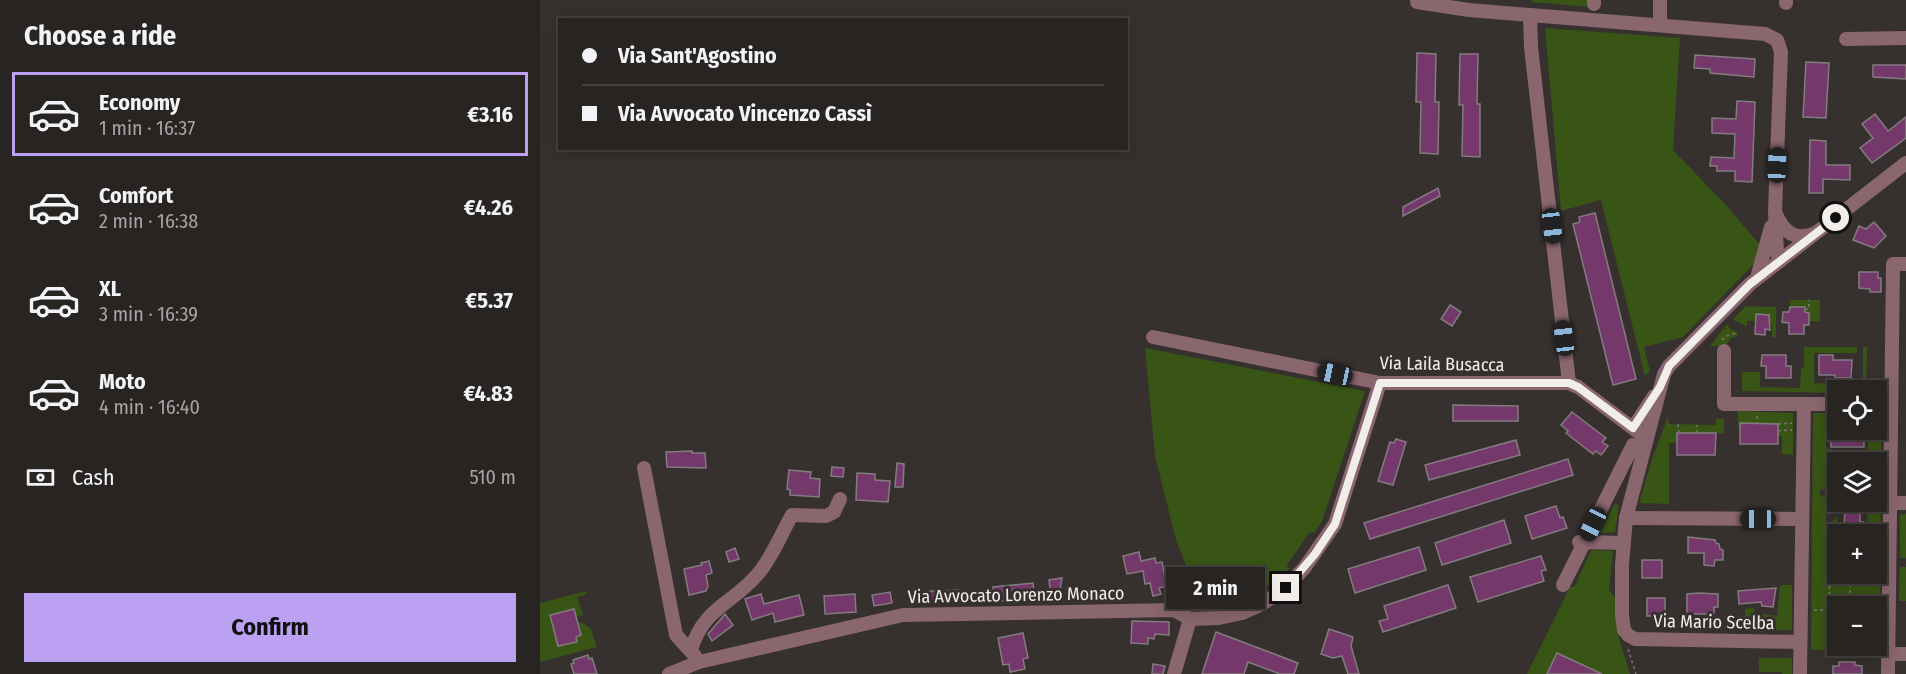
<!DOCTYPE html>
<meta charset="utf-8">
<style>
:root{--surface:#282422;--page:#34302f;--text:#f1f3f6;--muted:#a5a4a5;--line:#444140;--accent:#bca0f2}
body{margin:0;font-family:"Fira Sans Condensed",sans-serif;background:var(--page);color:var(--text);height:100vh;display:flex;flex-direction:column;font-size:22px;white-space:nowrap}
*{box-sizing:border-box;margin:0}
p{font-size:20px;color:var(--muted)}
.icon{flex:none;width:33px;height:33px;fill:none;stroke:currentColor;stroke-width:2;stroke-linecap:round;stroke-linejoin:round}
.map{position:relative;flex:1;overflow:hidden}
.drawer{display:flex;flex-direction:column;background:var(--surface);width:540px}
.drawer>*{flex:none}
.top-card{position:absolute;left:18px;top:18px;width:570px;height:132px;border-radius:0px;box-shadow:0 3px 15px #0003,0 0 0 2px var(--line);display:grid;align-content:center;height:132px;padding:0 24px;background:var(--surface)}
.fabs{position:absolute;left:1287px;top:380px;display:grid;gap:12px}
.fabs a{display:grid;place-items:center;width:60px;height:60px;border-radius:0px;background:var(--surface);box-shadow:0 3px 15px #0003,0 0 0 2px var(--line);font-size:30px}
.end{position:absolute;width:27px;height:27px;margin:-14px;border:8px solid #f0edeb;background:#111;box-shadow:0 0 0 3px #111}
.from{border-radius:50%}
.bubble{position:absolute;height:42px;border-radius:0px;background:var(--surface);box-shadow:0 3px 15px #0003,0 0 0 2px var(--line);font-size:20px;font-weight:700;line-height:42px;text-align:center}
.car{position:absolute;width:18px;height:36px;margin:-18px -9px;border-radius:8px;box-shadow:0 0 4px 2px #0007;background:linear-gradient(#222 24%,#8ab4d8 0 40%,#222 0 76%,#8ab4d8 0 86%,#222 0)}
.top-card b{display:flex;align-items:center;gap:21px;height:57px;font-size:22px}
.top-card b+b{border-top:2px solid var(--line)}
.top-card i{width:15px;height:15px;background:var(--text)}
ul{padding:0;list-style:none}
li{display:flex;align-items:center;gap:18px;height:84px;margin:0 12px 9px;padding:0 12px;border:3px solid transparent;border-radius:0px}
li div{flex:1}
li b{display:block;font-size:22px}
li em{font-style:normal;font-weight:700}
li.on{border-color:var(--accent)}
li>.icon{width:54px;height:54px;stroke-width:1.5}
h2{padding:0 24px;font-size:27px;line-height:72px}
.pay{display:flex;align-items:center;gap:15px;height:66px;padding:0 24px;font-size:22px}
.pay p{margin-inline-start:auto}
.action{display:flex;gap:12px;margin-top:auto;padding:12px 24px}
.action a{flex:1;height:69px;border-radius:0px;background:var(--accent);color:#111;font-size:24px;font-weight:700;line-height:69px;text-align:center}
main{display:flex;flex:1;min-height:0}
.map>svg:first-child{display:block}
.green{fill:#395515;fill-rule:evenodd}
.building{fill:#74396a;stroke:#827c81;stroke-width:1.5}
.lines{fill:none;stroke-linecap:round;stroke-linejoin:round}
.path{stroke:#7a7573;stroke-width:1.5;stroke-dasharray:3 3;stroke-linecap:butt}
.minor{stroke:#8a666f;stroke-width:14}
.route{stroke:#f0edeb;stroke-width:8}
.labels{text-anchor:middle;stroke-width:6;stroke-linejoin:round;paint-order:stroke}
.street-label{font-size:18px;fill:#f0edeb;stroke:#36302e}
</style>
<main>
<section class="drawer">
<h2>Choose a ride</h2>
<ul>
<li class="on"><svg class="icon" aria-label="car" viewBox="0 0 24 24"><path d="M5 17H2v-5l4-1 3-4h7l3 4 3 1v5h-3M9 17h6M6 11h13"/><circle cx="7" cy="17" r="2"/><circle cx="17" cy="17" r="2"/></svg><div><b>Economy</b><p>1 min · 16:37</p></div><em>€3.16</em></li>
<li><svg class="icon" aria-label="car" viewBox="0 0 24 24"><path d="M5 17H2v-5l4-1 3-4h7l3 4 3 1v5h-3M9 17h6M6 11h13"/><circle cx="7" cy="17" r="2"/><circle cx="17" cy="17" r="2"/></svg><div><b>Comfort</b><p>2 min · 16:38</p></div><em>€4.26</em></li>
<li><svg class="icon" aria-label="car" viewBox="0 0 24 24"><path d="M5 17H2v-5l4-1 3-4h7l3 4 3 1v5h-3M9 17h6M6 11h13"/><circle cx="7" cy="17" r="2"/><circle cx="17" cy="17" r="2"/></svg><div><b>XL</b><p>3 min · 16:39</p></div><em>€5.37</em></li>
<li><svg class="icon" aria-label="car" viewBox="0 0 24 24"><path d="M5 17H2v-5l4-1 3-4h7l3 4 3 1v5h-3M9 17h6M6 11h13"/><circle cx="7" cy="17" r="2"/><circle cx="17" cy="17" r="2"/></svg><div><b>Moto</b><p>4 min · 16:40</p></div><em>€4.83</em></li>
</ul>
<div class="pay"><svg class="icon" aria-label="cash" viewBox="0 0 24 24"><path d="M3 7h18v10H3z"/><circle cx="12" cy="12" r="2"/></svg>Cash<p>510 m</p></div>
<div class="action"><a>Confirm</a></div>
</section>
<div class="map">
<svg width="1366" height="674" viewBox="0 0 1366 674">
<rect width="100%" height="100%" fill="#36302e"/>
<g class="green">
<polygon points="992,0 1049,0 1049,7 992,2"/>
<polygon points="1005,28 1140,38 1133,150 1184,203 1220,245 1214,264 1143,337 1104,347 1110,371 1105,376 1061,200 1021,211"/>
<polygon points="1250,300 1280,300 1280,322 1269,321 1265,307 1250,307"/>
<polygon points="1206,306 1236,307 1236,337 1232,337 1232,324 1230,323 1229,315 1216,314 1215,321 1207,321 1207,327 1193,319"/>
<polygon points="1187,324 1191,330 1197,331 1197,336 1191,338 1186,346 1170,346"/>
<polygon points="1264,347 1317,347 1317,353 1274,353 1274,383 1311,384 1311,390 1298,390 1297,393 1202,391 1202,372 1220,372 1220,387 1260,388 1261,368 1264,367"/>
<polygon points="1323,347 1327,347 1326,390 1323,390"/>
<path d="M605,348L825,391L782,521L775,532L769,533L746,566L750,568C730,588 710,600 681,604C674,605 669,606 662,605L636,540L615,456Z"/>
<polygon points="1198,411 1253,413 1253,455 1242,454 1242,436 1238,436 1238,424 1200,423 1200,426 1198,426"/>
<path d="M1273,413H1286V449L1297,450V454H1318V450H1328V429H1336L1337,425L1341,426V458H1315L1312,462H1298L1297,473L1288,474V489L1280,490V495L1286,496V523H1291L1297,516L1298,573H1336V534H1327V501H1336L1337,464H1341L1340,650H1271ZM1298,606H1336V645H1298Z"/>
<polygon points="1128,417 1129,424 1176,425 1176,419 1184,419 1184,433 1137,434 1137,443 1129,443 1129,504 1099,503 1112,459"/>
<polygon points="1075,503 1079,506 1075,532 1060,533"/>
<rect x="1360" y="514" width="6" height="44"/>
<polygon points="1051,550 1073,551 1069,589 1075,598 1079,638 1090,674 987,674 1030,587 1035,586"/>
<polygon points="1360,567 1366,567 1366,601 1359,601"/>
<polygon points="1240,585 1252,585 1252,630 1197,630 1197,616 1205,616 1205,609 1214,608 1215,613 1237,616"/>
<polygon points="46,591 47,594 37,597 43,615 31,617 10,616 18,646 37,642 36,637 41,635 38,623 41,622 51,629 57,647 0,662 0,603"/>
<polygon points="1219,658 1252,658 1252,674 1242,674 1242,672 1219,672"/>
</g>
<g class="building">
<polygon points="877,53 896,54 895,102 899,102 898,154 880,153 881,102 876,102"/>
<polygon points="920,54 938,54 937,104 940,104 940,157 922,156 923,105 919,105"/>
<polygon points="1155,55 1215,59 1214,77 1170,73 1170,69 1154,68"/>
<polygon points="1266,62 1289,63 1286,118 1263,117"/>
<polygon points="1333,65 1366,65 1366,79 1333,77"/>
<polygon points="1197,101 1215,102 1212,182 1195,181 1195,171 1177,171 1177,166 1170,166 1171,157 1194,158 1195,134 1172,133 1172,118 1196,119"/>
<polygon points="1335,114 1348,131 1366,117 1366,138 1332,163 1320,148 1333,138 1322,124"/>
<polygon points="1270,140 1286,141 1286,165 1310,165 1310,180 1283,179 1283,193 1269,193"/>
<polygon points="898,188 900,196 863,216 863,207"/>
<polygon points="1055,213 1096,379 1073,385 1033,224 1040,222 1039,217"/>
<polygon points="1334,222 1346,236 1334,248 1313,240 1319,226 1326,229"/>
<polygon points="1319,272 1338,272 1338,278 1341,278 1341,292 1330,292 1330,289 1319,288"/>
<polygon points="910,305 921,312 912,326 901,319"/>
<polygon points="1250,307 1265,307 1265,312 1269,313 1269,325 1264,325 1264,334 1249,334 1249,323 1242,322 1243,312 1249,312"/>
<polygon points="1216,314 1229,315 1230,330 1225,329 1225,335 1215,334"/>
<polygon points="1222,355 1246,355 1246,366 1251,366 1251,378 1226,378 1226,366 1221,366"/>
<polygon points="1279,355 1293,355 1293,360 1312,360 1311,378 1295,378 1295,375 1279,375"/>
<polygon points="913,405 978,406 978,421 913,421"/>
<polygon points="1032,412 1066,438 1062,442 1068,446 1061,455 1056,451 1053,454 1026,433 1028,431 1021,425"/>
<polygon points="1200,423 1238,424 1238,444 1200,444"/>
<rect x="1291" y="429" width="33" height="18"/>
<polygon points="1137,433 1176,433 1175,455 1137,455"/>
<polygon points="856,439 866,442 853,485 838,481 850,442 854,443"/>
<polygon points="976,440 980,455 889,480 885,465"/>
<polygon points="152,451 152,453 165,453 166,468 127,467 126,452"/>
<polygon points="1028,459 1033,475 830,539 824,523"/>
<polygon points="357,463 364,464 363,487 355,487"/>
<polygon points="292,467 304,468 303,477 291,476"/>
<polygon points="249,470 271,472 270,478 280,479 279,497 250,495 250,490 247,489"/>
<polygon points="317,473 335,474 335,480 350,481 348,502 316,500"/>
<polygon points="1305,501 1320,501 1320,522 1324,522 1323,534 1304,534"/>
<polygon points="1016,506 1020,518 1023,517 1027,528 992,539 985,516"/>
<polygon points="964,520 971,543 902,565 895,543"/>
<polygon points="1148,537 1175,540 1176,543 1179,544 1180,549 1183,550 1183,560 1175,560 1174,566 1164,565 1164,553 1148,553"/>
<polygon points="879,547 886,570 815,593 808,569"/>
<polygon points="195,548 199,559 189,562 186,552"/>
<polygon points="599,552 601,561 615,558 616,563 622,562 627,586 619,588 621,594 613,596 610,583 605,584 603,571 587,574 583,556"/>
<polygon points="1001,556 1006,570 1001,571 1004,581 938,602 930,577"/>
<rect x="1102" y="560" width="20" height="18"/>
<polygon points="169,561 172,573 166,575 168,586 166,591 149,595 144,569 162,565 161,563"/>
<polygon points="522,578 519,597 511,598 509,580"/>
<polygon points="493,583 495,598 454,602 453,587"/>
<polygon points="908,585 916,608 843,632 839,621 848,619 844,606"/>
<polygon points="1236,588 1233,607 1222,606 1221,602 1199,604 1198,591"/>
<polygon points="419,590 420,602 374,604 373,592"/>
<polygon points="350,592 352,603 334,606 332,595"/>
<polygon points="1158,593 1178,594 1178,607 1174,607 1174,614 1147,614 1147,594"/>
<polygon points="221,594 224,604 259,595 264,615 235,622 233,613 212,620 205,599"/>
<polygon points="315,594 316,612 285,614 284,596"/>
<rect x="1107" y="598" width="18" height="18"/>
<polygon points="34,609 41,635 36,637 37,642 18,646 10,615"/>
<polygon points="185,614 193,625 172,641 168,634"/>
<polygon points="592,621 629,622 629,635 615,634 614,639 608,638 608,644 591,643"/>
<polygon points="789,629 813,637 811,646 819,674 808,674 802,656 793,658 781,654"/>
<polygon points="676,632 758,663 754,674 740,674 708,662 704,674 662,674"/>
<polygon points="483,633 488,658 483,659 485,669 470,672 469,664 463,665 458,638"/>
<polygon points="1017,653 1062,674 1007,674"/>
<polygon points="48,655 49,659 52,658 57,674 34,674 31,664 34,663 33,660"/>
<polygon points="1299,662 1315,662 1315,665 1322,666 1322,674 1293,674 1293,666 1299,666"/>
<polygon points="613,664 625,666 623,674 612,674"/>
</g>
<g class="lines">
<g class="path">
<polyline points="1265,309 1269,309 1269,300"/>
<polyline points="1182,340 1186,336 1197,333"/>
<polyline points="1295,384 1302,390"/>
<polyline points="1217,416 1217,424"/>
<polyline points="1138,424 1139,433"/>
<polyline points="1238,424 1252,423"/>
<polyline points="1238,431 1252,430"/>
<polyline points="1157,433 1157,425"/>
<polyline points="1328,436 1338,432"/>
<polyline points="1327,508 1337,510"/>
<path d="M1286,523C1285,538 1285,546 1298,556"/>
<polyline points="1286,535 1296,536 1291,523"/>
<polyline points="1290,596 1314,597 1324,606"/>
<polyline points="1274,610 1289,610 1290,573 1311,573 1310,596"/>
<polyline points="1088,649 1096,674"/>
</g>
<g class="minor">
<polyline points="877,2 929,10 990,15"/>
<polyline points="1246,3 1246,0"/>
<polyline points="1054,4 1054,0"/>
<polyline points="1120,25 1120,0"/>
<polyline points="1306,39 1366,38"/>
<path d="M1236,214C1243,231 1254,241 1273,234"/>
<polyline points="1217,278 1231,227"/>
<polyline points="613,337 840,383 1029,383 1038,387 1106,438"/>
<polyline points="1184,351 1184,404 1298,404"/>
<polyline points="1029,383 991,47 990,15 1225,34 1237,40 1241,52 1235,211 1237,253 1240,261"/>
<polyline points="1093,428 1114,396"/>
<polyline points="104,468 136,635 155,656"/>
<polyline points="1350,503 1366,503"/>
<polyline points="1086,518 1262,519"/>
<polyline points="1039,542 1084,543"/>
<polyline points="1023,585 1093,445"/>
<polyline points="650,619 679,618 702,613 722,604 746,588 765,567 795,524 840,383"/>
<polyline points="1260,642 1095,639 1088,635 1084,630 1082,615 1082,565 1086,518 1124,374 1129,366 1210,284 1366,163"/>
<path d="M151,650C164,607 191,605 217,575C232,558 241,534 252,515L286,516L294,512L300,499"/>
<polyline points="1348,654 1366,654"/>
<polyline points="129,674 159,662 363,615 634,610 650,619"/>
<polyline points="634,674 650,619"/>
<polyline points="1260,674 1264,404"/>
<polyline points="1348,674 1353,264 1366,264"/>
</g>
</g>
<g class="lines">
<polyline class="route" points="746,588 775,554 795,524 840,383 1029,383 1038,387 1093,428 1120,387 1129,366 1210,284 1296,218"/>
</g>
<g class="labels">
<g class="street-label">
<text transform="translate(902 364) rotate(1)" y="6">Via Laila Busacca</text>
<text transform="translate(476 595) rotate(-1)" y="6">Via Avvocato Lorenzo Monaco</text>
<text transform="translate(1174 622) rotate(1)" y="6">Via Mario Scelba</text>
</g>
</g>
</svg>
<div class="fabs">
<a><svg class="icon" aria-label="locate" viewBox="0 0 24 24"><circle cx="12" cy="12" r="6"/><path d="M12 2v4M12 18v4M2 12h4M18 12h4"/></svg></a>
<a><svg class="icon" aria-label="layers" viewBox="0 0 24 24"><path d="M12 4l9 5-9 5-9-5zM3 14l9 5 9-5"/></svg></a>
<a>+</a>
<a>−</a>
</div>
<i class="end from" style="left:1296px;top:218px"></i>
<i class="end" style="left:746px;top:588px"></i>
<div class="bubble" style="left:626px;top:567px;width:99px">2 min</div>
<i class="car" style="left:1237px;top:165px;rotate:2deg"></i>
<i class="car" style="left:1012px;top:226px;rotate:173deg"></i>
<i class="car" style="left:1024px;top:338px;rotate:353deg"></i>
<i class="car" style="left:795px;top:374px;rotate:282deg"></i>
<i class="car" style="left:1218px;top:519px;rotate:270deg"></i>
<i class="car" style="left:1053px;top:524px;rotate:206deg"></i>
<div class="top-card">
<b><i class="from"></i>Via Sant'Agostino</b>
<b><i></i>Via Avvocato Vincenzo Cassì</b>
</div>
</div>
</main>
